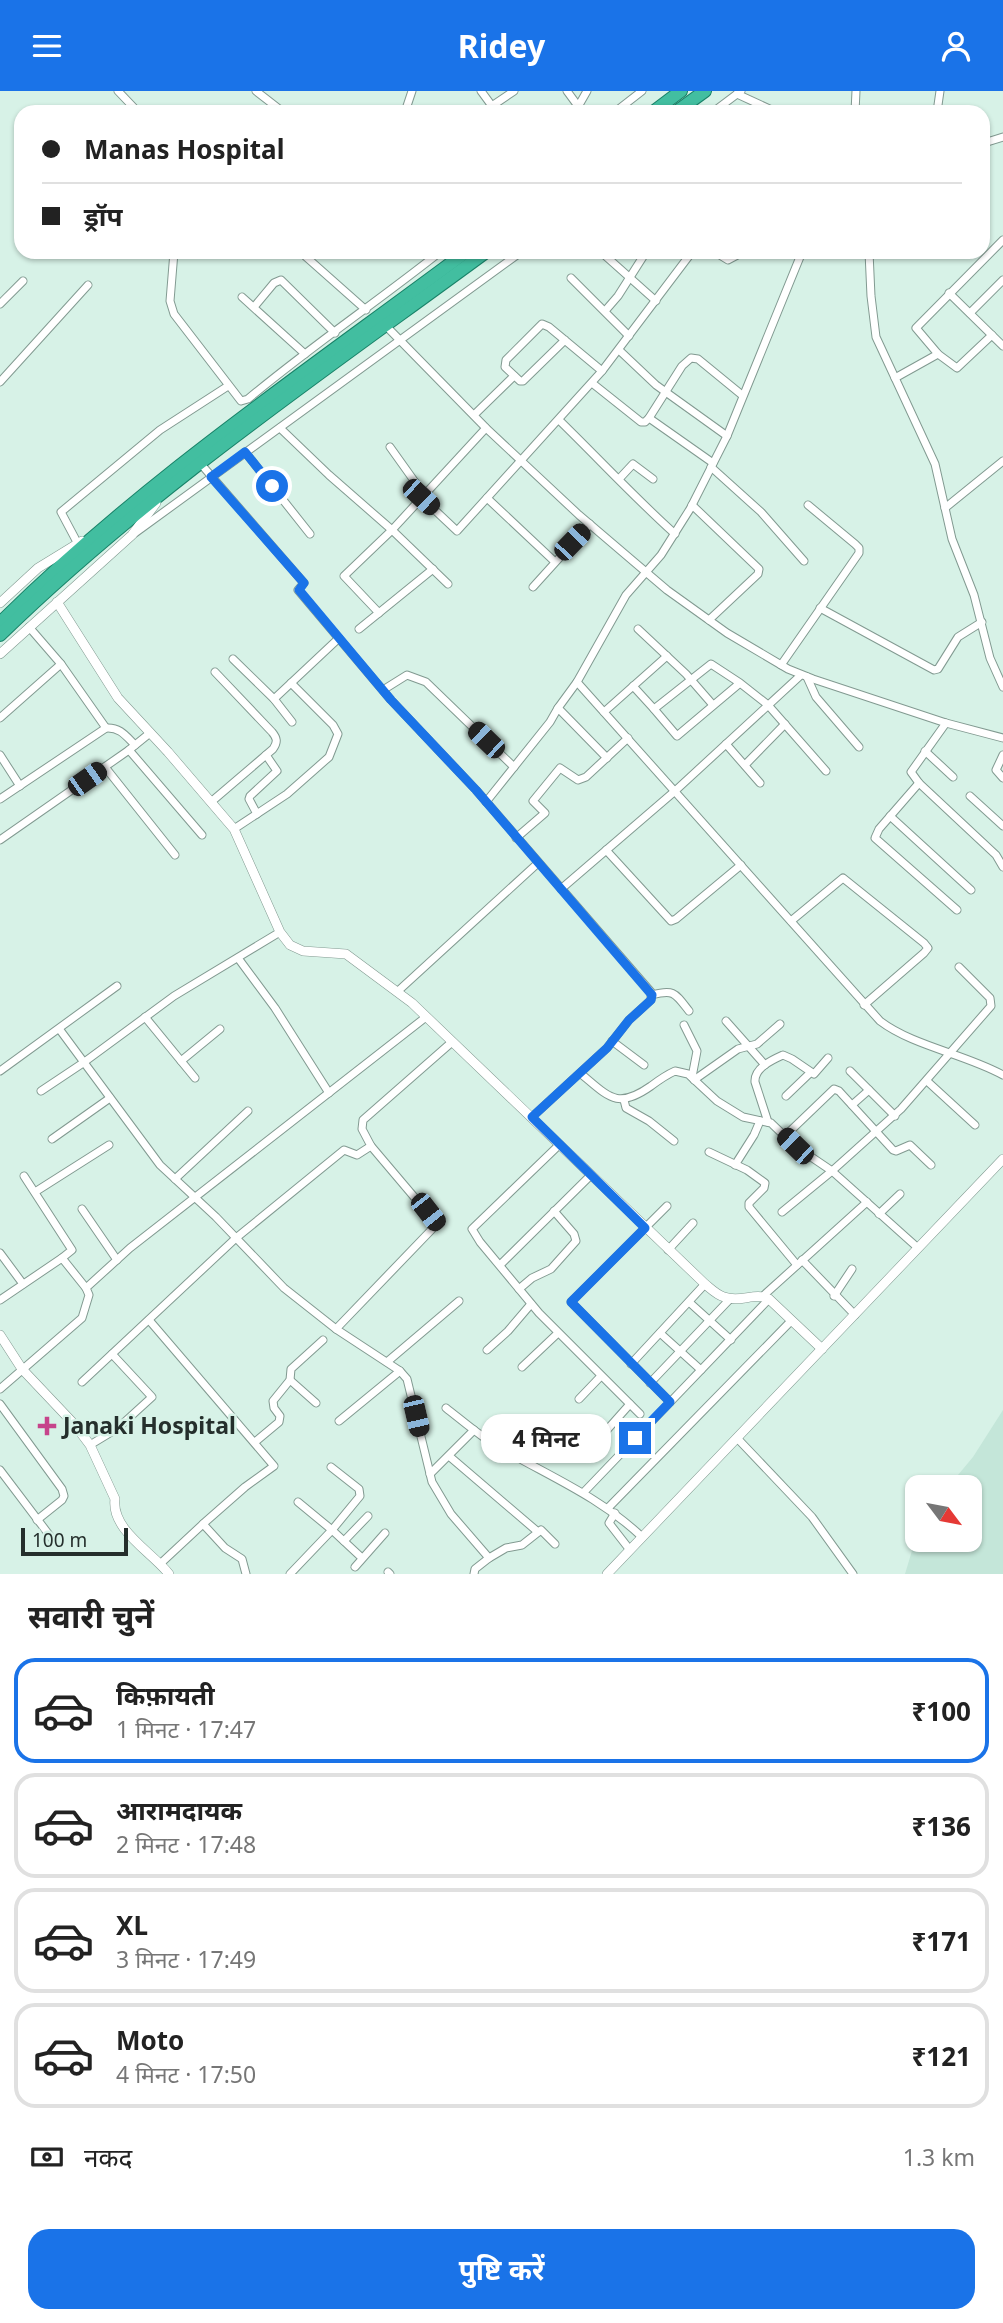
<!DOCTYPE html>
<html lang="hi">
<meta charset="utf-8">
<style>
:root{--surface:#fff;--page:#f2f2f2;--text:#222;--muted:#767676;--line:#e0e0e0;--accent:#1a73e8}
body{margin:0;font-family:"Noto Sans","Noto Sans Devanagari",sans-serif;background:var(--page);color:var(--text);height:100vh;display:flex;flex-direction:column;font-size:26px;white-space:nowrap}
*{box-sizing:border-box;margin:0}
p{font-size:23px;color:var(--muted)}
.icon{flex:none;width:38px;height:38px;fill:none;stroke:currentColor;stroke-width:2;stroke-linecap:round;stroke-linejoin:round}
.map{position:relative;height:1483px;overflow:hidden}
.sheet{display:flex;flex-direction:column;background:var(--surface);flex:1}
.sheet>*{flex:none}
.banner{position:absolute;left:14px;top:14px;width:976px;height:154px;border-radius:21px;box-shadow:0 2px 5px #0004;display:grid;align-content:center;height:154px;padding:0 28px;background:var(--surface)}
.needle{width:46px;rotate:122deg}
.fabs{position:absolute;left:905px;top:1384px;display:grid;gap:14px}
.fabs a{display:grid;place-items:center;width:77px;height:77px;border-radius:14px;background:var(--surface);box-shadow:0 2px 5px #0004;font-size:35px}
.scale{position:absolute;left:21px;bottom:18px;width:107px;box-sizing:border-box;padding-left:7px;border:4px solid #252f2c;border-top:0;font-size:19px;line-height:24px;white-space:nowrap;color:#252f2c;-webkit-text-stroke:5px #d7f2e7;paint-order:stroke}
.end{position:absolute;width:32px;height:32px;margin:-16px;border:9px solid #1a73e8;background:#fff;box-shadow:0 0 0 4px #fff}
.from{border-radius:50%}
.bubble{position:absolute;height:49px;border-radius:21px;background:var(--surface);box-shadow:0 2px 5px #0004;font-size:23px;font-weight:700;line-height:49px;text-align:center}
.car{position:absolute;width:21px;height:42px;margin:-21px -10px;border-radius:9px;box-shadow:0 0 5px 2px #0007;background:linear-gradient(#222 24%,#8ab4d8 0 40%,#222 0 76%,#8ab4d8 0 86%,#222 0)}
.banner b{display:flex;align-items:center;gap:24px;height:66px;font-size:26px}
.banner b+b{border-top:2px solid var(--line)}
.banner i{width:18px;height:18px;background:var(--text)}
ul{padding:0;list-style:none}
li{display:flex;align-items:center;gap:21px;height:105px;margin:0 14px 10px;padding:0 14px;border:4px solid var(--line);border-radius:21px}
li div{flex:1}
li b{display:block;font-size:26px}
li em{font-style:normal;font-weight:700}
li.selected{border-color:var(--accent)}
li>.icon{width:63px;height:63px;stroke-width:1.5}
h2{padding:0 28px;font-size:32px;line-height:84px}
.pay{display:flex;align-items:center;gap:18px;height:77px;padding:0 28px;font-size:26px}
.pay p{margin-inline-start:auto}
.cta{display:flex;gap:14px;margin-top:auto;padding:14px 28px}
.cta a{flex:1;height:80px;border-radius:21px;background:var(--accent);color:#fff;font-size:28px;font-weight:700;line-height:80px;text-align:center}
header{display:flex;justify-content:space-between;align-items:center;height:91px;padding:0 28px;background:var(--accent);color:#fff;font-size:32px;font-weight:700}
.map>svg:first-child{display:block}
.built{fill:#c4e6d9}
.lines{fill:none;stroke-linecap:round;stroke-linejoin:round}
.minor-casing{stroke:#829a91;stroke-width:9}
.tertiary-casing{stroke:#829a91;stroke-width:10}
.trunk-casing{stroke:#198268;stroke-width:14}
.minor{stroke:#fff;stroke-width:7}
.tertiary{stroke:#fff;stroke-width:9}
.trunk{stroke:#42bea0;stroke-width:12}
.route{stroke:#1a73e8;stroke-width:9}
.poi-dot{fill:#c6448b;stroke:#d7f2e7;stroke-width:2.5}
.labels{text-anchor:middle;stroke-width:5;stroke-linejoin:round;paint-order:stroke}
.poi-label{font-size:23px;font-weight:bold;fill:#252f2c;stroke:#d7f2e7;text-anchor:start}
</style>
<header><svg class="icon" aria-label="menu" viewBox="0 0 24 24"><path d="M4 6h16M4 12h16M4 18h16"/></svg>Ridey<svg class="icon" aria-label="person" viewBox="0 0 24 24"><circle cx="12" cy="8" r="4"/><path d="M4 21q1-7 8-7t8 7"/></svg></header>
<div class="map">
<svg width="1003" height="1483" viewBox="0 0 1003 1483">
<rect width="100%" height="100%" fill="#d7f2e7"/>
<polygon class="built" points="1003,1319 1003,1483 905,1483 917,1443 917,1449 970,1449 970,1396 948,1396 973,1366"/>
<g class="lines">
<defs>
<g id="minor">
<polyline points="118,0 138,21"/>
<polyline points="256,0 283,21"/>
<polyline points="481,0 492,15"/>
<polyline points="567,0 578,15"/>
<polyline points="737,3 776,21"/>
<polyline points="405,21 412,0"/>
<polyline points="483,21 514,0"/>
<polyline points="575,21 587,0"/>
<polyline points="615,21 642,0"/>
<polyline points="713,21 741,0"/>
<polyline points="855,21 856,0"/>
<polyline points="937,21 940,0"/>
<polyline points="984,52 1003,46"/>
<path d="M174,161L170,210L174,223L241,310L248,308C310,256 377,211 440,161"/>
<polyline points="601,161 656,210"/>
<polyline points="715,161 728,169 743,161"/>
<path d="M802,161L727,345L690,418L661,464L626,504L577,591L880,930C913,955 965,963 1003,984"/>
<polyline points="869,161 871,205 876,246 935,373 952,448 974,504 990,567 1003,596"/>
<polyline points="305,165 366,219"/>
<polyline points="571,187 629,245"/>
<polyline points="949,202 1003,255"/>
<polyline points="242,206 305,263"/>
<polyline points="0,213 23,190"/>
<polyline points="254,216 274,192 281,189 335,242"/>
<polyline points="605,220 618,205 646,161"/>
<polyline points="970,222 1003,189"/>
<polyline points="386,235 486,337 579,424 667,499 727,542 788,578 813,588 946,632 1003,647"/>
<polyline points="992,244 957,277 938,263 916,237 1003,149"/>
<polyline points="565,249 523,290 520,290 505,276 506,269 542,233 549,236 602,280"/>
<polyline points="619,259 656,294 727,345"/>
<polyline points="895,287 938,263"/>
<polyline points="0,291 88,194"/>
<polyline points="592,292 641,331 645,331 649,327 682,275 691,267 698,268 742,304"/>
<polyline points="474,324 514,285"/>
<polyline points="649,327 713,372"/>
<path d="M559,329C598,367 635,407 675,443"/>
<polyline points="280,337 329,384 392,439 448,493"/>
<polyline points="390,356 420,398 421,406 457,440 602,280 692,161"/>
<polyline points="245,361 310,443"/>
<polyline points="200,372 304,492 298,499 391,609 476,699 651,901 651,909 629,929 607,957 532,1026"/>
<polyline points="711,376 761,421 804,470"/>
<polyline points="619,388 633,373 653,388"/>
<polyline points="487,407 554,470"/>
<polyline points="692,414 759,478 758,483 709,529"/>
<polyline points="945,417 1003,370"/>
<polyline points="135,442 521,161"/>
<polyline points="78,453 61,421 160,339 228,295"/>
<polyline points="533,496 590,433"/>
<polyline points="820,517 934,579 938,578 958,546 982,531"/>
<polyline points="379,522 344,485 392,439 486,337"/>
<polyline points="359,538 433,478"/>
<polyline points="638,538 686,583 713,614"/>
<polyline points="233,568 274,608 292,631"/>
<polyline points="781,574 859,462 859,457 855,453 808,414"/>
<polyline points="807,586 816,606 859,656"/>
<polyline points="740,592 711,573 654,618 677,645 740,592 768,614 826,680"/>
<polyline points="633,595 654,618"/>
<polyline points="383,599 407,584 426,591 514,676"/>
<polyline points="274,608 339,547"/>
<polyline points="558,617 577,591"/>
<polyline points="604,621 667,565"/>
<polyline points="0,627 61,573"/>
<polyline points="946,632 911,681 919,692 996,764 1003,776"/>
<path d="M106,637C120,636 126,645 135,654"/>
<polyline points="726,653 760,692"/>
<polyline points="129,659 202,744"/>
<polyline points="925,660 953,686"/>
<polyline points="0,664 20,695"/>
<polyline points="1003,664 996,679 1003,687"/>
<polyline points="745,674 785,633"/>
<polyline points="105,676 175,764"/>
<polyline points="919,692 879,738 875,747 957,819"/>
<polyline points="970,705 1003,735"/>
<polyline points="0,708 106,637 61,573 29,536"/>
<path d="M211,711L273,658C278,651 277,647 272,641L215,581"/>
<polyline points="486,711 550,631 558,617 607,667"/>
<polyline points="257,723 249,708 250,705 277,680 266,664"/>
<polyline points="890,725 971,799"/>
<polyline points="234,738 287,703 329,666 338,643 333,634 291,592"/>
<polyline points="516,747 545,722 533,710 560,677 578,689 586,686 628,647"/>
<polyline points="0,749 129,659 150,642"/>
<polyline points="606,759 671,830 676,828 741,774"/>
<polyline points="561,798 675,700 801,584"/>
<polyline points="791,830 843,787 924,852 928,857 924,862 864,914"/>
<polyline points="238,867 275,917 329,1002"/>
<polyline points="397,901 538,772"/>
<path d="M652,904C674,898 675,902 689,920"/>
<polyline points="145,926 195,987"/>
<polyline points="726,930 765,974"/>
<polyline points="684,934 697,960 692,986"/>
<polyline points="60,939 160,1074 216,1126 284,1197 336,1238 400,1280 407,1288 432,1391 451,1423 489,1467"/>
<polyline points="612,950 644,974"/>
<polyline points="181,970 220,938"/>
<polyline points="0,980 117,895"/>
<polyline points="850,980 895,1025"/>
<path d="M580,982C609,1006 617,1019 651,995C659,989 666,984 675,980L688,983L717,1010L743,1026L771,1032L795,1055L832,1080L918,1157"/>
<polyline points="694,989 738,958 757,953 780,933"/>
<polyline points="927,990 975,1034"/>
<polyline points="41,1000 83,972 174,905 280,841"/>
<polyline points="786,1005 810,982"/>
<polyline points="624,1009 626,1017 649,1030 674,1050"/>
<polyline points="852,1014 869,999"/>
<path d="M768,1031L755,991C754,977 772,969 783,964L792,968L814,983L828,967"/>
<polyline points="785,1045 834,998 839,1000 893,1059 896,1060 910,1054 931,1074"/>
<polyline points="52,1048 110,1007"/>
<polyline points="559,1054 472,1138 480,1151 539,1222 640,1323"/>
<polyline points="709,1061 747,1079 765,1092 764,1097 749,1112 749,1116 797,1174"/>
<polyline points="735,1074 754,1044 760,1030"/>
<polyline points="24,1085 72,1159 62,1167"/>
<polyline points="175,1088 248,1020"/>
<polyline points="35,1101 109,1054"/>
<polyline points="667,1115 571,1211 670,1311"/>
<polyline points="82,1118 117,1169"/>
<polyline points="782,1121 832,1080 901,1018 991,915 990,907 959,876"/>
<polyline points="879,1123 900,1103"/>
<polyline points="668,1159 693,1132"/>
<polyline points="0,1162 23,1193"/>
<polyline points="802,1169 855,1224"/>
<polyline points="500,1174 591,1084"/>
<polyline points="519,1198 532,1187 551,1178 576,1150 574,1143 554,1120"/>
<polyline points="763,1205 867,1111"/>
<polyline points="834,1205 852,1178"/>
<polyline points="0,1209 62,1167 86,1197"/>
<polyline points="689,1211 731,1249"/>
<polyline points="149,1229 274,1375 245,1396 203,1433 225,1457 242,1468 246,1483"/>
<polyline points="336,1238 437,1133 371,1055"/>
<polyline points="660,1242 701,1279"/>
<polyline points="487,1259 508,1240 531,1213"/>
<polyline points="387,1271 459,1210"/>
<polyline points="631,1273 705,1193"/>
<polyline points="522,1276 558,1242"/>
<polyline points="290,1289 316,1312"/>
<polyline points="82,1291 236,1147 344,1059 357,1064 371,1055 362,1038 363,1029 452,951"/>
<polyline points="650,1292 730,1208"/>
<polyline points="0,1298 82,1227 89,1204 86,1197 130,1157 426,926"/>
<polyline points="579,1308 601,1285"/>
<polyline points="0,1313 62,1398 64,1405 62,1409 37,1429"/>
<path d="M446,1317C460,1328 474,1340 489,1350C541,1382 597,1403 642,1446"/>
<polyline points="339,1330 400,1280"/>
<polyline points="606,1340 630,1313"/>
<polyline points="737,1347 812,1426 853,1483"/>
<polyline points="255,1351 279,1331 280,1325 274,1317 273,1310 290,1289 291,1278 323,1249"/>
<polyline points="90,1354 118,1337 152,1306 112,1263"/>
<polyline points="449,1365 538,1441"/>
<polyline points="0,1379 53,1449"/>
<polyline points="430,1383 474,1339"/>
<polyline points="584,1401 769,1208"/>
<polyline points="298,1411 332,1439 362,1467"/>
<polyline points="608,1417 791,1230"/>
<polyline points="615,1422 609,1432 630,1459"/>
<polyline points="344,1450 368,1425"/>
<polyline points="160,1473 203,1433"/>
<polyline points="355,1476 385,1442"/>
<polyline points="388,1481 390,1483"/>
<polyline points="290,1483 332,1439 360,1405 359,1398 331,1376"/>
<polyline points="474,1483 475,1478 489,1467 506,1457 522,1454 541,1439 555,1453"/>
</g>
<g id="tertiary">
<path d="M57,511L118,607L168,661L234,738L280,841L290,854L303,860L346,863L412,912L705,1193C711,1198 717,1204 724,1206C740,1212 755,1201 769,1208L822,1258"/>
<polyline points="0,512 38,477 82,450"/>
<polyline points="0,563 132,444 156,412"/>
<path d="M0,1244L22,1278L75,1334L90,1354L115,1408C111,1439 152,1461 169,1483"/>
<polyline points="607,1483 1003,1068"/>
</g>
<g id="trunk">
<polyline points="653,21 681,0"/>
<polyline points="676,21 705,0"/>
<path d="M0,532C142,391 307,280 466,161"/>
<path d="M0,544C148,400 320,283 486,161"/>
</g>
</defs>
<use href="#minor" class="minor-casing"/>
<use href="#tertiary" class="tertiary-casing"/>
<use href="#trunk" class="trunk-casing"/>
<use href="#minor" class="minor"/>
<use href="#tertiary" class="tertiary"/>
<use href="#trunk" class="trunk"/>
</g>
<g class="lines">
<polyline class="route" points="272,395 245,361 211,386 304,492 299,499 391,609 476,699 652,904 651,909 629,929 607,957 532,1026 645,1137 571,1211 670,1311 635,1347"/>
</g>
<path class="poi-dot" d="M43.5 1324.5h7v7h7v7h-7v7h-7v-7h-7v-7h7z"/>
<g class="labels">
<g class="poi-label">
<text x="63" y="1343">Janaki Hospital</text>
</g>
</g>
</svg>
<div class="fabs">
<a><svg class="needle" viewBox="-14 -14 28 28"><path d="M0-13l5 13h-10z" fill="#e53935"/><path d="M0 13l5-13h-10z" fill="#767676"/></svg></a>
</div>
<div class="scale">100 m</div>
<i class="end from" style="left:272px;top:395px"></i>
<i class="end" style="left:635px;top:1347px"></i>
<div class="bubble" style="left:481px;top:1323px;width:130px">4 मिनट</div>
<i class="car" style="left:421px;top:406px;rotate:133deg"></i>
<i class="car" style="left:572px;top:451px;rotate:44deg"></i>
<i class="car" style="left:486px;top:649px;rotate:314deg"></i>
<i class="car" style="left:87px;top:688px;rotate:55deg"></i>
<i class="car" style="left:795px;top:1055px;rotate:314deg"></i>
<i class="car" style="left:428px;top:1121px;rotate:142deg"></i>
<i class="car" style="left:416px;top:1325px;rotate:167deg"></i>
<div class="banner">
<b><i class="from"></i>Manas Hospital</b>
<b><i></i>ड्रॉप</b>
</div>
</div>
<section class="sheet">
<h2>सवारी चुनें</h2>
<ul>
<li class="selected"><svg class="icon" aria-label="car" viewBox="0 0 24 24"><path d="M5 17H2v-5l4-1 3-4h7l3 4 3 1v5h-3M9 17h6M6 11h13"/><circle cx="7" cy="17" r="2"/><circle cx="17" cy="17" r="2"/></svg><div><b>किफ़ायती</b><p>1 मिनट · 17:47</p></div><em>₹100</em></li>
<li><svg class="icon" aria-label="car" viewBox="0 0 24 24"><path d="M5 17H2v-5l4-1 3-4h7l3 4 3 1v5h-3M9 17h6M6 11h13"/><circle cx="7" cy="17" r="2"/><circle cx="17" cy="17" r="2"/></svg><div><b>आरामदायक</b><p>2 मिनट · 17:48</p></div><em>₹136</em></li>
<li><svg class="icon" aria-label="car" viewBox="0 0 24 24"><path d="M5 17H2v-5l4-1 3-4h7l3 4 3 1v5h-3M9 17h6M6 11h13"/><circle cx="7" cy="17" r="2"/><circle cx="17" cy="17" r="2"/></svg><div><b>XL</b><p>3 मिनट · 17:49</p></div><em>₹171</em></li>
<li><svg class="icon" aria-label="car" viewBox="0 0 24 24"><path d="M5 17H2v-5l4-1 3-4h7l3 4 3 1v5h-3M9 17h6M6 11h13"/><circle cx="7" cy="17" r="2"/><circle cx="17" cy="17" r="2"/></svg><div><b>Moto</b><p>4 मिनट · 17:50</p></div><em>₹121</em></li>
</ul>
<div class="pay"><svg class="icon" aria-label="cash" viewBox="0 0 24 24"><path d="M3 7h18v10H3z"/><circle cx="12" cy="12" r="2"/></svg>नकद<p>1.3 km</p></div>
<div class="cta"><a>पुष्टि करें</a></div>
</section>
